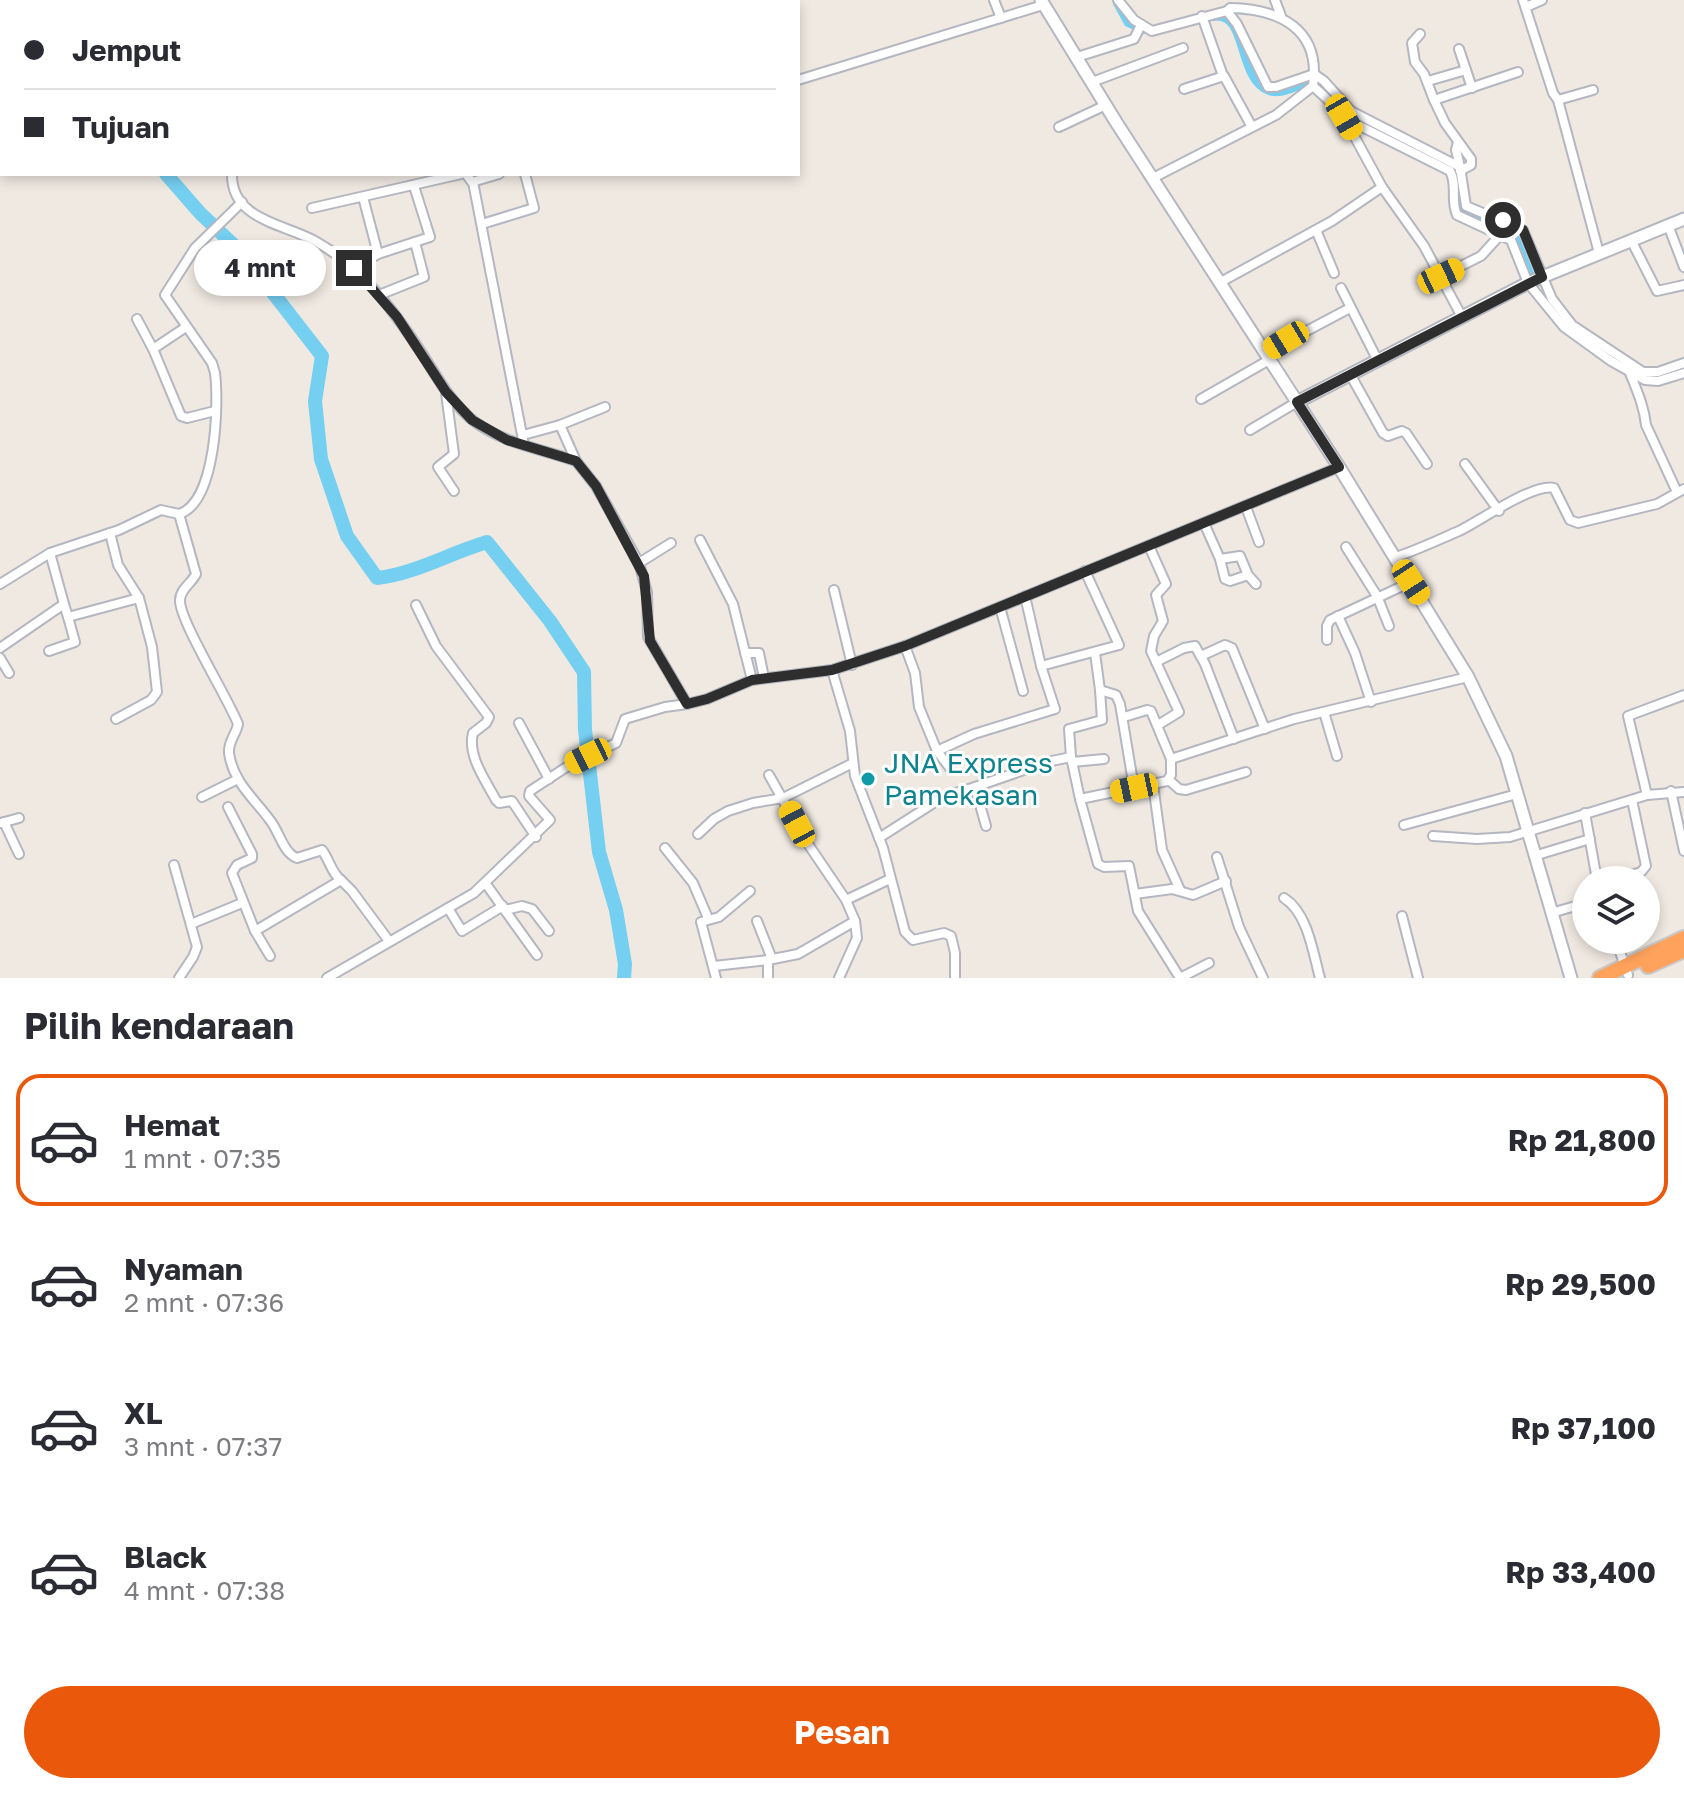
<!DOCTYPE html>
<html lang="id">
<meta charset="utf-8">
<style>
:root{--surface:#fff;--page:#f7f7f7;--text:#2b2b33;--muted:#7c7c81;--line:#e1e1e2;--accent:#ea580c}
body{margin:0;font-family:"Golos Text",sans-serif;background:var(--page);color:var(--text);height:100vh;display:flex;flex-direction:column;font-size:30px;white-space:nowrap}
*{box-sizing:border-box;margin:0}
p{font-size:26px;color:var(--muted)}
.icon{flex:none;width:44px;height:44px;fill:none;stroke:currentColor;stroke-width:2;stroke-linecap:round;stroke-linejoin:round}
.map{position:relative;height:978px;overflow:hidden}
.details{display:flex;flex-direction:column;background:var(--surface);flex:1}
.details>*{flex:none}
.hud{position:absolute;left:0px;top:0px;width:800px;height:176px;box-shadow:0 4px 12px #0003;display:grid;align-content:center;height:176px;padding:0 24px;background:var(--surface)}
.controls{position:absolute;left:1572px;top:866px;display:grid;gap:16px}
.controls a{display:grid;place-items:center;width:88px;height:88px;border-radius:50%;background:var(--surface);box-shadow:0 4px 12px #0003;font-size:40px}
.end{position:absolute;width:36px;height:36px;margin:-18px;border:10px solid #2e2e2e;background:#fff;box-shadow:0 0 0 4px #fff}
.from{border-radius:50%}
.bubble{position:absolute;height:56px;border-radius:28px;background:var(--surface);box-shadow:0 4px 12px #0003;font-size:26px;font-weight:700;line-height:56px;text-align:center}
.car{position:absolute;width:24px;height:48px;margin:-24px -12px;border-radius:10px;box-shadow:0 0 6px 2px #0007;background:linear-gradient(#f5c518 24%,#345 0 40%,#f5c518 0 76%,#345 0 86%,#f5c518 0)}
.hud b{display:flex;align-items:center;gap:28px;height:76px;font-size:30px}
.hud b+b{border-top:2px solid var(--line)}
.hud i{width:20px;height:20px;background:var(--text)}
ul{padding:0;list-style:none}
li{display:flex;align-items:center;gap:24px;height:132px;margin:0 16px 12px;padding:0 8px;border:4px solid transparent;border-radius:24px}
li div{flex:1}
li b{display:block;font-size:30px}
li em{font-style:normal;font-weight:700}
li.current{border-color:var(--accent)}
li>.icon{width:72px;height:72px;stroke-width:1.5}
h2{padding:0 24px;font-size:36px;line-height:96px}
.cta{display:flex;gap:16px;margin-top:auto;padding:16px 24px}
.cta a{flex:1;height:92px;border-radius:48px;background:var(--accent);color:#fff;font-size:32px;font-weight:700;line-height:92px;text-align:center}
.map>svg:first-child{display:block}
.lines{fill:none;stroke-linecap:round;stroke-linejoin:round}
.canal{stroke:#75cff0;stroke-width:8}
.river{stroke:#75cff0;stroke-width:14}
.street-casing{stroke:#b4b7c1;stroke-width:12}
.secondary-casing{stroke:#b4b7c1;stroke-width:15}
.highway-casing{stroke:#c9c9c9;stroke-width:18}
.street{stroke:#fff;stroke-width:8}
.secondary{stroke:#fff;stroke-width:11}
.highway{stroke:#ffa35c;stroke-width:14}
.route{stroke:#2e2e2e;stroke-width:10}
.culture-dot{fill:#0f9aa8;stroke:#fff;stroke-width:3}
.labels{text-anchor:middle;stroke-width:6;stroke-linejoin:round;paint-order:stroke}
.culture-label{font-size:28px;fill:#0d838f;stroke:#fff;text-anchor:start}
</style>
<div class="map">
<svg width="1684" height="978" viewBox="0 0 1684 978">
<rect width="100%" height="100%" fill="#efe9e1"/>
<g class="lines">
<g class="canal">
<polyline points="1117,3 1128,23 1143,30"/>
<path d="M1213,17C1248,10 1236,79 1269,91C1285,97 1302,80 1318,82L1346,113L1423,152"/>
<polyline points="1459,177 1459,204 1465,214 1500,227 1516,239 1535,286"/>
<polyline points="1638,374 1645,377 1684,368"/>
</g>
<g class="river">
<polyline points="222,0 223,2"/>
<path d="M166,174L200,213L242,253L322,356L315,401L321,459L347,536L377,578C414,574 450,553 487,542L550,621L584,672L585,730L599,852L616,910L625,964L624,978"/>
</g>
<defs>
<g id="street">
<polyline points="274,0 274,2"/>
<polyline points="417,0 417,2"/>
<polyline points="994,0 1001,18"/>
<polyline points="1118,0 1134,20 1152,31 1227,11 1237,24 1268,87 1276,87 1314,74 1324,81 1351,111 1460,167 1466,206 1523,230 1552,299 1572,325 1643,372 1658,372 1684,363"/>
<polyline points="1275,0 1281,16"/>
<polyline points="1523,0 1553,93 1558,100 1599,253"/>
<polyline points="1526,7 1542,0"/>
<path d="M1227,11L1230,8C1280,9 1321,29 1313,86L1352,122L1450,171C1458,186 1450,200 1457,215L1511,240L1528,283L1564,327L1611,361L1645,380L1658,381L1684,373"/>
<polyline points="1202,16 1223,76"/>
<polyline points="1420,34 1412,43 1415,62 1424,74 1434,100 1445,123 1471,159 1471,165 1460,171"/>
<polyline points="1459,49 1472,88"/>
<polyline points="1077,57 1134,39 1141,25"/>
<polyline points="798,80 1043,5"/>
<polyline points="1428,81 1466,70"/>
<polyline points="1092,82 1183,48"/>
<polyline points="1184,89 1224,76 1252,127"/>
<polyline points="1434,100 1518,72"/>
<polyline points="1558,100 1593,90"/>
<polyline points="1059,127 1106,105"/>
<polyline points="1458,142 1456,150 1460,167"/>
<path d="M232,174C231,220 285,224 315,241C362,267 394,311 423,355C438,378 452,405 475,422C505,444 542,449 576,461"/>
<polyline points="466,174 472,182 499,174"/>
<polyline points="1153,178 1276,115 1313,86"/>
<polyline points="473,182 524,445"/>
<polyline points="1382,187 1424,246 1462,317"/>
<polyline points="363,197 378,254"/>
<polyline points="312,208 461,174"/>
<polyline points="482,224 534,208 525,174"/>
<polyline points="1668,225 1684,267"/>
<polyline points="1316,230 1334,273"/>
<polyline points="1631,240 1657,291 1684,285"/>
<polyline points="354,268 378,254 430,237 414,186"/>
<polyline points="1441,276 1481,256 1501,234"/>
<polyline points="1219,283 1332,221 1382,187 1346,121"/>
<polyline points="1341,288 1377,359"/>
<polyline points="379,295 424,277 415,242"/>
<polyline points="137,319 153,349 181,416 187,418 215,411"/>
<polyline points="153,349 186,327"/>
<polyline points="1265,353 1350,308"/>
<path d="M1630,373C1637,391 1644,406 1646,425L1677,492"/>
<polyline points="1350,374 1383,433 1388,436 1402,431 1406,433 1427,464"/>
<polyline points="446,393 454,454 438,467 454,491"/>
<polyline points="1201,399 1269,360"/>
<polyline points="560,425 576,461 596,486 639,563 647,592 648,637 687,704 707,699 752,680 832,670 905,646 1339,467"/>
<polyline points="1250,430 1297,402"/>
<polyline points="523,435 560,425 605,407"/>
<polyline points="1465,464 1499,511"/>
<polyline points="1246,507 1259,542"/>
<path d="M179,514L196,574C192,583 180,589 180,600C179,620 228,698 238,724C236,735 228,741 229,753C233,783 256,800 272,823C280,835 284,853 297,858L322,850C329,859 332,874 341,880"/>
<polyline points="1204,523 1220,559 1225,579 1230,581 1248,575"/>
<polyline points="110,533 118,565 139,598 152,647 157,692 151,700 116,719"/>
<polyline points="700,540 733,604 752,680"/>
<polyline points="1149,546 1166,584 1156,595 1163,621 1154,636 1151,651 1179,712 1158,725"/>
<polyline points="1346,547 1377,596 1389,626"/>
<polyline points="50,553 64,604"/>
<path d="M1396,557C1417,550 1438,540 1459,531C1480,521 1533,483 1554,488L1570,520L1578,523L1657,504L1684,489"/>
<polyline points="1220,559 1240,556 1248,575 1256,584"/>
<polyline points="639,563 671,543"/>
<path d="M0,584L50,553L119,530L161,510L179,514C216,503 219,405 215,373L212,363L165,295L195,248L242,202"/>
<polyline points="834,590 852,665"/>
<path d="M416,605L436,646L489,717L486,723L473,733C467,756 486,781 496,800L499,803L512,801L536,837"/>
<polyline points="1000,607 1023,691"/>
<polyline points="1338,616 1355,653 1371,702"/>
<polyline points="1327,640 1327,626 1330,620 1411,582"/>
<polyline points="905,646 915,673 919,707 937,751 950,768"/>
<polyline points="0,648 64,604 68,617 139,598"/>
<polyline points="49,651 75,642 68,617"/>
<polyline points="745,653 759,653 764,678"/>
<polyline points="1095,653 1100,690 1116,695 1120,704 1134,788"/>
<polyline points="1201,656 1225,645 1232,648 1265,729"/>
<polyline points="0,658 9,673"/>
<polyline points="1156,662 1184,648 1195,646 1205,664 1234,739"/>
<polyline points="1041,666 1119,645 1085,571"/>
<polyline points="832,670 850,731 855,776 883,848 905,932 913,940 944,933 951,936 955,953 955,978"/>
<polyline points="1324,712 1337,756"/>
<polyline points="1124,717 1147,710 1151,711 1171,759"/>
<polyline points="519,723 549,779"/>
<polyline points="937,751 974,734 1055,709 1041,666 1025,596"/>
<polyline points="1071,757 1069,729 1102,720 1100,690"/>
<polyline points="1072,762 1104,759"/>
<polyline points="769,775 806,841 846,900 855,921 857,938 839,978"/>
<polyline points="1169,780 1179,789 1186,790 1246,772"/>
<polyline points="1153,784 1162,850 1180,890"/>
<polyline points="1671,791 1684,851"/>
<polyline points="1647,795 1684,792"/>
<polyline points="202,797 238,779"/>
<polyline points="1080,799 1098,864 1104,867 1129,866 1138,911 1180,978"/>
<polyline points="228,807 252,854 252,858 237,865 232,873 255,931 341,880 352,891 389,941"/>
<polyline points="1585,813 1597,880"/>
<polyline points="4,822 19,854"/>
<polyline points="1,823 19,818"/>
<polyline points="1404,825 1517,794"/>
<polyline points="986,826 975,787 1047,762 1071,757 1080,799 1167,781 1171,775 1171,759 1294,719 1468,677"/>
<polyline points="698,834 714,819 728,811 753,803 783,798 853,763"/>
<polyline points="1433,836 1477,839 1510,837 1647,795 1628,716 1684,695"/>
<polyline points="879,838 943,797 975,787"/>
<polyline points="665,848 693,883 708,918"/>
<polyline points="1534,856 1590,839"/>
<polyline points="1217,857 1239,927 1263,978"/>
<polyline points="174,865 197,947 193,957 179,978"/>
<polyline points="1614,880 1641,872 1646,866 1632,800"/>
<polyline points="486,884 537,955"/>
<polyline points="1135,894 1172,889 1193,895 1226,881"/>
<path d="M1284,898C1308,913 1313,953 1320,978"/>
<polyline points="846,900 890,879"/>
<polyline points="448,908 462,931 503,906"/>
<polyline points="505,910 522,906 532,909 549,931"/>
<polyline points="1551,913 1586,903"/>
<polyline points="1402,916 1418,978"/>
<polyline points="757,921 772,959"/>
<polyline points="191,924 242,903"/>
<polyline points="255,931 270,956"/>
<polyline points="1616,940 1628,975"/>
<polyline points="714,966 768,960"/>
<polyline points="327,978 474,893 550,820 529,796 530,791 565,768 616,743 625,719 665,707 687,704"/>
<polyline points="716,978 701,922 719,917 750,891"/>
<polyline points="768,978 768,960 798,954 855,921"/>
<polyline points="1180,978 1209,963"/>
</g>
<g id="secondary">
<polyline points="1041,0 1116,122 1339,467 1468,677 1506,756 1571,978"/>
<polyline points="1297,402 1530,282 1684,219"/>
</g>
<g id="highway">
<polyline points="1648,966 1684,950"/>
<polyline points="1600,978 1684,938"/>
</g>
</defs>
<use href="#street" class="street-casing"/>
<use href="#secondary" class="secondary-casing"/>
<use href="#highway" class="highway-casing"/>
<use href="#street" class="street"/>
<use href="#secondary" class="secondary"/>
<use href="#highway" class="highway"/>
</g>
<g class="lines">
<polyline class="route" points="354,268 397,317 446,392 472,420 507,440 576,461 596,486 644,576 650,641 687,704 707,699 752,680 832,670 905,646 1339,467 1297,402 1542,277 1523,230 1503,220"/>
</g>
<circle class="culture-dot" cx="868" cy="779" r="8"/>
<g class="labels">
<g class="culture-label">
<text x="884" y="773">JNA Express<tspan x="884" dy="32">Pamekasan</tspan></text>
</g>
</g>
</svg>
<div class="controls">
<a><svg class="icon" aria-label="layers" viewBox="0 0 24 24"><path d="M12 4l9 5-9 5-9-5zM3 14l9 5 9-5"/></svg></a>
</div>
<i class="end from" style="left:1503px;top:220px"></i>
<i class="end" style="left:354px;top:268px"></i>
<div class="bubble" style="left:194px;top:240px;width:132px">4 mnt</div>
<i class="car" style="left:1344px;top:117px;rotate:150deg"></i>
<i class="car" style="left:1441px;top:276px;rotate:65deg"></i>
<i class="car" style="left:1286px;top:340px;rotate:239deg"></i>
<i class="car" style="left:1411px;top:582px;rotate:147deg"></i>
<i class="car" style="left:588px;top:756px;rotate:244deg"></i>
<i class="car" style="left:1134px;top:788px;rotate:258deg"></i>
<i class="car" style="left:797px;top:824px;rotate:332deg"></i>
<div class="hud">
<b><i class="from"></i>Jemput</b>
<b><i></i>Tujuan</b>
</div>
</div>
<section class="details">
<h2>Pilih kendaraan</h2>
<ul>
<li class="current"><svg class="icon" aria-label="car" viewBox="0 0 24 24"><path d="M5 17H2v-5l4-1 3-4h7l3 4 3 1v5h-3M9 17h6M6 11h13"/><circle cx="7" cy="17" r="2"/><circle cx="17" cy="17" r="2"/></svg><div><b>Hemat</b><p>1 mnt · 07:35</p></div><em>Rp 21,800</em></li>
<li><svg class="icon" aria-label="car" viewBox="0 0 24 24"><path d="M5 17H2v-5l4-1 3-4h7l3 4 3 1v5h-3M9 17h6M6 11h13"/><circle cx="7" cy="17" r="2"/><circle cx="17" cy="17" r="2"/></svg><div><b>Nyaman</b><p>2 mnt · 07:36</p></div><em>Rp 29,500</em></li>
<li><svg class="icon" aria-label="car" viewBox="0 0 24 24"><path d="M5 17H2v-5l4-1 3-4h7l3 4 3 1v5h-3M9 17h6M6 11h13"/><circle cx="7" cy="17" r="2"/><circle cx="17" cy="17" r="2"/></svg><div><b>XL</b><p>3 mnt · 07:37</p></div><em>Rp 37,100</em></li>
<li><svg class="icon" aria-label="car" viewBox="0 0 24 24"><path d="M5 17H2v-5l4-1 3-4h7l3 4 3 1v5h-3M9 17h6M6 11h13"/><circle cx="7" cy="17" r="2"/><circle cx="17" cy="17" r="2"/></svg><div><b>Black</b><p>4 mnt · 07:38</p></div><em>Rp 33,400</em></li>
</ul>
<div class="cta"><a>Pesan</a></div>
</section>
